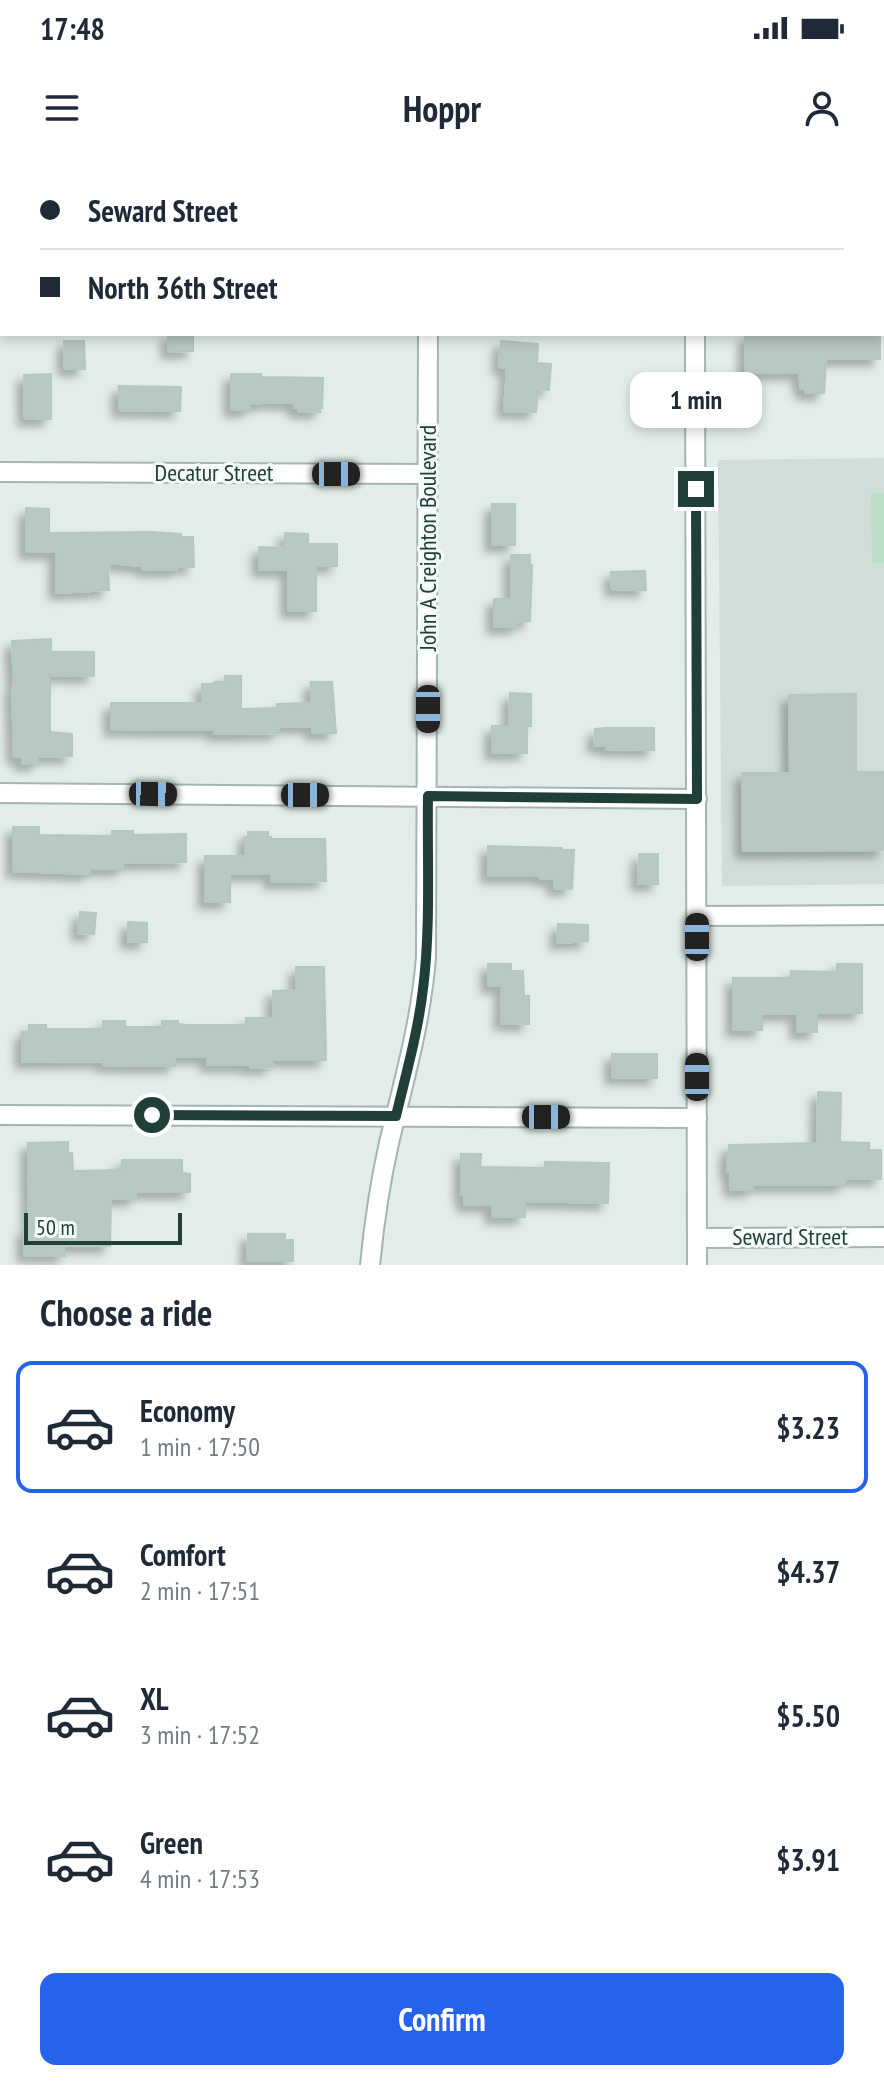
<!DOCTYPE html>
<meta charset="utf-8">
<style>
:root{--surface:#fff;--page:#f2f2f3;--text:#1f2937;--muted:#747a83;--line:#e0e1e3;--accent:#2563eb}
body{margin:0;font-family:"PT Sans Narrow",sans-serif;background:var(--page);color:var(--text);height:100vh;display:flex;flex-direction:column;font-size:30px;white-space:nowrap}
*{box-sizing:border-box;margin:0}
p{font-size:26px;color:var(--muted)}
.icon{flex:none;width:44px;height:44px;fill:none;stroke:currentColor;stroke-width:2;stroke-linecap:round;stroke-linejoin:round}
.map{position:relative;height:1105px;overflow:hidden}
.drawer{display:flex;flex-direction:column;background:var(--surface);flex:1}
.drawer>*{flex:none}
.banner{position:absolute;left:0px;top:0px;width:884px;height:176px;box-shadow:0 4px 12px #0003;display:grid;align-content:center;height:176px;padding:0 40px;background:var(--surface)}
.scale{position:absolute;left:24px;bottom:20px;width:158px;box-sizing:border-box;padding-left:8px;border:4px solid #213f39;border-top:0;font-size:22px;line-height:28px;white-space:nowrap;color:#213f39;-webkit-text-stroke:6px #f3f9f7;paint-order:stroke}
.end{position:absolute;width:36px;height:36px;margin:-18px;border:10px solid #213f39;background:#fff;box-shadow:0 0 0 4px #fff}
.from{border-radius:50%}
.bubble{position:absolute;height:56px;border-radius:16px;background:var(--surface);box-shadow:0 4px 12px #0003;font-size:26px;font-weight:700;line-height:56px;text-align:center}
.car{position:absolute;width:24px;height:48px;margin:-24px -12px;border-radius:10px;box-shadow:0 0 6px 2px #0007;background:linear-gradient(#222 24%,#8ab4d8 0 40%,#222 0 76%,#8ab4d8 0 86%,#222 0)}
.banner b{display:flex;align-items:center;gap:28px;height:76px;font-size:30px}
.banner b+b{border-top:2px solid var(--line)}
.banner i{width:20px;height:20px;background:var(--text)}
ul{padding:0;list-style:none}
li{display:flex;align-items:center;gap:24px;height:132px;margin:0 16px 12px;padding:0 24px;border:4px solid transparent;border-radius:16px}
li div{flex:1}
li b{display:block;font-size:30px}
li em{font-style:normal;font-weight:700}
li.selected{border-color:var(--accent)}
li>.icon{width:72px;height:72px;stroke-width:1.5}
h2{padding:0 40px;font-size:36px;line-height:96px}
.primary-button{display:flex;gap:16px;margin-top:auto;padding:16px 40px}
.primary-button a{flex:1;height:92px;border-radius:16px;background:var(--accent);color:#fff;font-size:32px;font-weight:700;line-height:92px;text-align:center}
.status{display:flex;justify-content:space-between;align-items:center;height:56px;padding:0 40px;background:var(--surface);direction:ltr}
.status svg{height:22px;fill:currentColor}
header{display:flex;justify-content:space-between;align-items:center;height:104px;padding:0 40px;background:var(--surface);font-size:36px;font-weight:700}
.map>svg:first-child{display:block}
.built{fill:#d0ddd8}
.green{fill:#bbdfc7}
.building{fill:#b8c8c2;stroke:#b4c7c1;stroke-width:2;filter:url(#shadow)}
.lines{fill:none;stroke-linecap:round;stroke-linejoin:round}
.street-casing{stroke:#a4b5b1;stroke-width:22}
.street{stroke:#fff;stroke-width:18}
.route{stroke:#213f39;stroke-width:10}
.labels{text-anchor:middle;stroke-width:6;stroke-linejoin:round;paint-order:stroke}
.street-label{font-size:24px;fill:#213f39;stroke:#f3f9f7}
</style>
<div class="status"><b>17:48</b><svg viewBox="0 0 49 12"><path d="M0 12V9h3v3zM5 12V6h3v6zM10 12V3h3v9zM15 12V0h3v12zM26 1h20v11H26zM47 4h2v5h-2z"/></svg></div>
<header><svg class="icon" aria-label="menu" viewBox="0 0 24 24"><path d="M4 6h16M4 12h16M4 18h16"/></svg>Hoppr<svg class="icon" aria-label="person" viewBox="0 0 24 24"><circle cx="12" cy="8" r="4"/><path d="M4 21q1-7 8-7t8 7"/></svg></header>
<div class="map">
<svg width="884" height="1105" viewBox="0 0 884 1105">
<defs>
<filter id="shadow"><feDropShadow dx="-7" dy="7" stdDeviation="4" flood-color="#0004"/></filter>
</defs>
<rect width="100%" height="100%" fill="#e2ede9"/>
<polygon class="built" points="884,298 884,724 722,726 718,300"/>
<polygon class="green" points="871,333 884,333 884,403 872,403"/>
<g class="building">
<polygon points="168,174 193,174 193,191 168,192"/>
<polygon points="748,174 880,174 880,199 826,199 824,233 805,233 805,229 801,229 799,213 745,213 745,176 748,176"/>
<polygon points="64,181 84,181 85,209 65,209"/>
<polygon points="501,181 538,184 537,203 551,204 549,230 538,229 536,252 504,251 507,208 499,207"/>
<polygon points="51,214 51,259 25,259 24,215"/>
<polygon points="231,214 261,214 261,217 323,218 322,248 320,248 320,252 298,251 298,248 294,248 295,243 261,242 261,244 250,244 250,250 231,250"/>
<polygon points="119,226 181,227 180,251 119,250"/>
<rect x="492" y="344" width="23" height="41"/>
<polygon points="26,348 49,349 49,373 152,372 181,374 181,377 193,377 194,407 177,407 177,410 142,409 142,406 108,403 109,430 56,433 56,392 26,392"/>
<polygon points="285,373 308,374 308,384 337,384 337,406 316,406 316,451 288,451 288,410 259,410 259,387 285,388"/>
<polygon points="511,395 530,395 530,405 532,405 530,461 521,461 521,463 517,463 517,467 494,467 494,439 511,439"/>
<polygon points="645,411 646,430 612,429 611,412"/>
<polygon points="51,479 51,492 94,492 94,516 50,515 50,572 72,574 72,596 38,597 38,604 22,604 22,597 14,597 12,527 14,527 12,481"/>
<polygon points="225,516 241,516 241,549 277,548 277,544 311,543 311,522 332,522 336,573 312,573 312,566 278,567 279,573 236,574 214,574 214,570 111,569 111,543 202,543 202,524 214,524 214,522 225,522"/>
<polygon points="510,533 531,534 531,566 527,566 527,593 492,593 492,566 509,566"/>
<polygon points="856,534 856,612 884,612 884,690 743,691 742,613 790,613 789,535"/>
<polygon points="606,568 654,568 654,590 606,589 606,586 594,586 595,569"/>
<polygon points="13,667 39,667 39,675 112,676 112,671 133,671 133,675 186,674 186,702 123,703 123,709 90,709 90,714 13,711"/>
<polygon points="248,672 268,672 268,677 271,677 271,679 325,679 326,721 271,722 271,714 230,714 230,742 205,742 205,696 245,696 245,677 248,677"/>
<polygon points="488,686 562,688 562,690 574,690 572,729 554,728 554,719 540,718 540,716 488,716"/>
<polygon points="639,694 658,694 658,724 638,724"/>
<polygon points="80,752 96,753 94,774 78,773"/>
<polygon points="128,762 147,763 147,782 128,782"/>
<polygon points="558,764 588,765 588,781 557,783"/>
<polygon points="488,804 511,804 511,811 523,811 524,836 529,836 529,864 501,863 502,826 488,826"/>
<polygon points="837,804 862,804 862,853 817,853 817,872 797,872 797,854 762,854 762,870 733,870 733,818 791,818 791,811 837,812"/>
<polygon points="296,807 324,807 326,900 273,900 272,907 250,908 250,905 207,905 207,897 175,897 175,906 103,905 103,901 22,902 22,872 29,872 29,865 46,865 46,869 103,869 103,861 125,861 125,867 162,867 162,861 178,861 178,864 188,865 246,865 246,858 273,858 273,831 296,830"/>
<polygon points="612,894 657,894 657,918 612,917"/>
<polygon points="818,932 841,933 840,982 869,983 869,990 881,990 881,1019 845,1018 845,1025 753,1025 753,1030 731,1030 730,1012 727,1012 727,993 729,993 729,985 817,983"/>
<polygon points="68,982 68,993 72,993 73,1011 121,1010 122,1000 182,1000 182,1013 190,1014 190,1032 136,1032 136,1039 111,1039 110,1086 65,1086 65,1096 24,1095 24,1069 29,1069 28,983"/>
<polygon points="461,994 481,994 480,1007 545,1008 545,1002 609,1003 608,1043 525,1041 525,1057 492,1057 492,1045 464,1045 464,1035 461,1035"/>
<polygon points="248,1074 285,1074 285,1080 293,1080 293,1101 247,1101"/>
</g>
<g class="lines">
<defs>
<g id="street">
<polyline points="695,0 695,2"/>
<polyline points="428,2 428,0"/>
<polyline points="882,124 884,124"/>
<polyline points="695,174 697,1105"/>
<polyline points="0,312 428,314"/>
<polyline points="0,633 697,639"/>
<polyline points="697,756 884,755"/>
<polyline points="0,955 697,958"/>
<polyline points="697,1078 884,1077"/>
<path d="M370,1105C374,1064 380,1023 389,983C404,920 421,862 426,797L428,174"/>
</g>
</defs>
<use href="#street" class="street-casing"/>
<use href="#street" class="street"/>
</g>
<g class="lines">
<path class="route" d="M152,955L396,956C406,914 418,872 423,829C431,766 427,699 428,636L697,639L696,329"/>
</g>
<g class="labels">
<g class="street-label">
<text x="214" y="321">Decatur Street</text>
<text transform="translate(428 378) rotate(-90)" y="8">John A Creighton Boulevard</text>
<text x="790" y="1085">Seward Street</text>
</g>
</g>
</svg>
<div class="scale">50 m</div>
<i class="end from" style="left:152px;top:955px"></i>
<i class="end" style="left:696px;top:329px"></i>
<div class="bubble" style="left:630px;top:212px;width:132px">1 min</div>
<i class="car" style="left:336px;top:314px;rotate:90deg"></i>
<i class="car" style="left:428px;top:549px;rotate:180deg"></i>
<i class="car" style="left:153px;top:634px;rotate:91deg"></i>
<i class="car" style="left:305px;top:635px;rotate:90deg"></i>
<i class="car" style="left:697px;top:777px;rotate:0deg"></i>
<i class="car" style="left:697px;top:917px;rotate:0deg"></i>
<i class="car" style="left:546px;top:957px;rotate:90deg"></i>
<div class="banner">
<b><i class="from"></i>Seward Street</b>
<b><i></i>North 36th Street</b>
</div>
</div>
<section class="drawer">
<h2>Choose a ride</h2>
<ul>
<li class="selected"><svg class="icon" aria-label="car" viewBox="0 0 24 24"><path d="M5 17H2v-5l4-1 3-4h7l3 4 3 1v5h-3M9 17h6M6 11h13"/><circle cx="7" cy="17" r="2"/><circle cx="17" cy="17" r="2"/></svg><div><b>Economy</b><p>1 min · 17:50</p></div><em>$3.23</em></li>
<li><svg class="icon" aria-label="car" viewBox="0 0 24 24"><path d="M5 17H2v-5l4-1 3-4h7l3 4 3 1v5h-3M9 17h6M6 11h13"/><circle cx="7" cy="17" r="2"/><circle cx="17" cy="17" r="2"/></svg><div><b>Comfort</b><p>2 min · 17:51</p></div><em>$4.37</em></li>
<li><svg class="icon" aria-label="car" viewBox="0 0 24 24"><path d="M5 17H2v-5l4-1 3-4h7l3 4 3 1v5h-3M9 17h6M6 11h13"/><circle cx="7" cy="17" r="2"/><circle cx="17" cy="17" r="2"/></svg><div><b>XL</b><p>3 min · 17:52</p></div><em>$5.50</em></li>
<li><svg class="icon" aria-label="car" viewBox="0 0 24 24"><path d="M5 17H2v-5l4-1 3-4h7l3 4 3 1v5h-3M9 17h6M6 11h13"/><circle cx="7" cy="17" r="2"/><circle cx="17" cy="17" r="2"/></svg><div><b>Green</b><p>4 min · 17:53</p></div><em>$3.91</em></li>
</ul>
<div class="primary-button"><a>Confirm</a></div>
</section>
